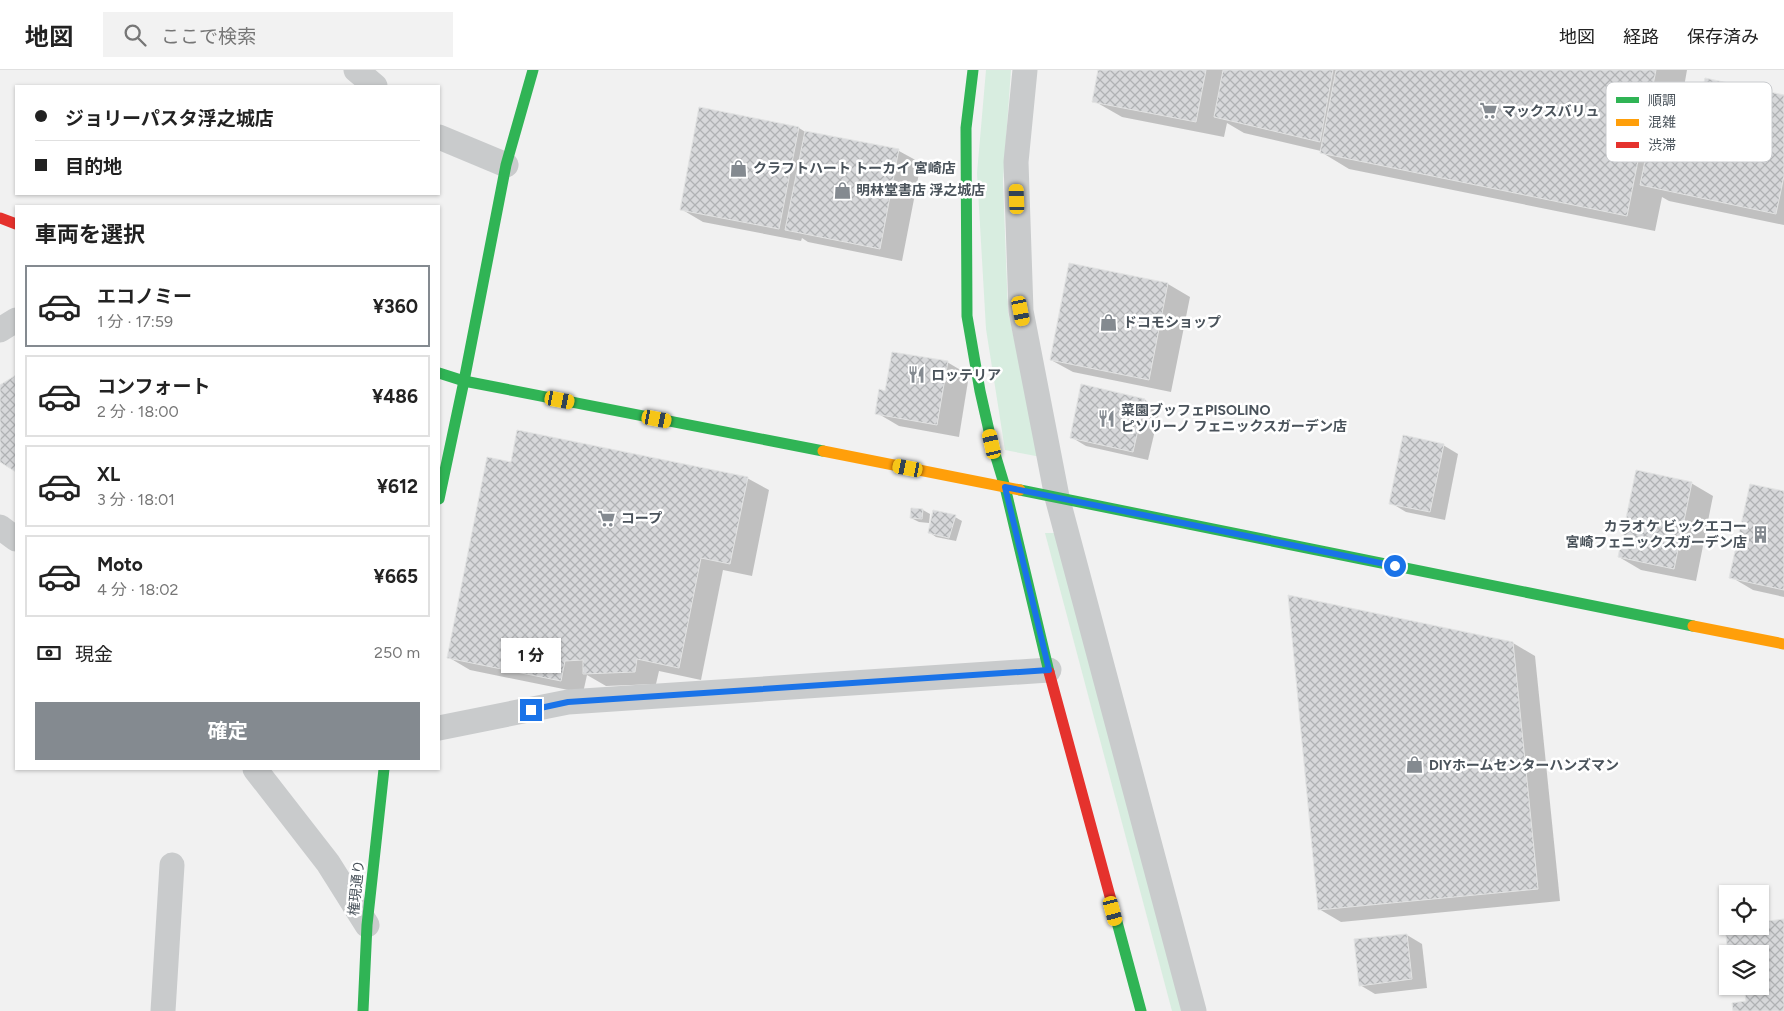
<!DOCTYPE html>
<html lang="ja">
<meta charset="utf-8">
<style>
:root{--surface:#fff;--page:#f2f2f2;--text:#222;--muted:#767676;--line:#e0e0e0;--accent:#848a90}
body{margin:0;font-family:Figtree,"Noto Sans JP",sans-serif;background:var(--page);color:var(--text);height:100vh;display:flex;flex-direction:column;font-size:19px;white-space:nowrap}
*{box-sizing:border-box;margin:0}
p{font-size:16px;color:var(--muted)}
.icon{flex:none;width:28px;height:28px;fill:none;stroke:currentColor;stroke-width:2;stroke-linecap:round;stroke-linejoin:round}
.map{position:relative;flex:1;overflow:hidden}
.details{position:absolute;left:15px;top:135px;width:425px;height:565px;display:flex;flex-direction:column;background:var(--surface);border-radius:0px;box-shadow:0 1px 4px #0004}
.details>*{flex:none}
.top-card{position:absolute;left:15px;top:15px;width:425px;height:110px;border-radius:0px;box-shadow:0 1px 4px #0004;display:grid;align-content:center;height:110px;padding:0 20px;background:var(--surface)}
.controls{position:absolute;left:1719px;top:815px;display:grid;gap:10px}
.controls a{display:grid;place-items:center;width:50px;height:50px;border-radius:0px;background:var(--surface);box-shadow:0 1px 4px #0004;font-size:25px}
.end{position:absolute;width:22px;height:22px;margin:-11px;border:6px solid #1a73e8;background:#fff;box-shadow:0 0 0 2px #fff}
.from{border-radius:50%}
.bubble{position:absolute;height:35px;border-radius:0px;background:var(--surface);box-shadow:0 1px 4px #0004;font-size:16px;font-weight:700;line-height:35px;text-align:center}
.car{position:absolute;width:15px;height:30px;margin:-15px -8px;border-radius:6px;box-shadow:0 0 4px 1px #0007;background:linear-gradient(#f5c518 24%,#345 0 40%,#f5c518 0 76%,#345 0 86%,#f5c518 0)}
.top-card b{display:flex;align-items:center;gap:18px;height:48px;font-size:19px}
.top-card b+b{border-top:1px solid var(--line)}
.top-card i{width:12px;height:12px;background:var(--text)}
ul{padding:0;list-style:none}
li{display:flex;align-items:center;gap:15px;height:82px;margin:0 10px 8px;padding:0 10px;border:2px solid var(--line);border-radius:0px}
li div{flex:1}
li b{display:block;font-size:19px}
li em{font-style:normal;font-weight:700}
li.active{border-color:var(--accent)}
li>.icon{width:45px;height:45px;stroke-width:1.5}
h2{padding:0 20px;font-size:22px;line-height:60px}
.pay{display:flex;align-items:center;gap:12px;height:55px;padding:0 20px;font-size:19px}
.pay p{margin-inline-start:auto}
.cta{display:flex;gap:10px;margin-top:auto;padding:10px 20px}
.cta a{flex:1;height:58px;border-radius:0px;background:var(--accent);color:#fff;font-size:20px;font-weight:700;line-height:58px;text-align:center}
header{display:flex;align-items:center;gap:30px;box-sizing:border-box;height:70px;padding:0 25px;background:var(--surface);border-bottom:1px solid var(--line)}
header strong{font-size:24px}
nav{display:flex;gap:28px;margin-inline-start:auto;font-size:18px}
.search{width:350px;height:45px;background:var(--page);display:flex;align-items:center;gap:12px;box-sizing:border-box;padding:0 18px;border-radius:0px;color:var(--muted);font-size:19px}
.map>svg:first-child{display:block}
.park{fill:#d8ede0}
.shadow{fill:#0003}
.building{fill:url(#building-cross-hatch);stroke:#e2e3e3}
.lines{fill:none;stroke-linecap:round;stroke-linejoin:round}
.street{stroke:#c9cbcc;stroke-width:25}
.fast{stroke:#30b455;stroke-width:11}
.slow{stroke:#ff9f0a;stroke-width:11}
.jam{stroke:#e5322d;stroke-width:11}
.route{stroke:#1a73e8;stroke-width:6}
.labels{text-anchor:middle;stroke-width:5;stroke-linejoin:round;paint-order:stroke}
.poi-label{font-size:14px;font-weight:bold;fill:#4a535b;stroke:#fff;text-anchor:start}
.street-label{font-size:14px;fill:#4a535b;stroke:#fff}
.key{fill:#fff;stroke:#c9cbce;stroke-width:1}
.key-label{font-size:14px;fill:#4a535b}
</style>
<header>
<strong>地図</strong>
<div class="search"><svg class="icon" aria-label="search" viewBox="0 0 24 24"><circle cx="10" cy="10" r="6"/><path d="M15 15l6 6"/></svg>ここで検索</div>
<nav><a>地図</a><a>経路</a><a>保存済み</a></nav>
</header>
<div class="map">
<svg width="1784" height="941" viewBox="0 0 1784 941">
<defs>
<pattern id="building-cross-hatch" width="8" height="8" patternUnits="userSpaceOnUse" patternTransform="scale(1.25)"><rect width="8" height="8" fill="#d7d8da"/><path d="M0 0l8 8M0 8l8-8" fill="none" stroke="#b0b2b4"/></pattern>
</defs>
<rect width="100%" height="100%" fill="#f1f1f1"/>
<g class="park">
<polygon points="986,0 1011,0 1003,111 1008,242 1041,387 1005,380 986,259 977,103"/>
<polygon points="1045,463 1055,463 1184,941 1172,941"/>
</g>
<g class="shadow">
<polygon points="1100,0 1687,0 1681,34 1700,38 1784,26 1784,155 1669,131 1662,127 1655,161 1349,99 1321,82 1321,81 1244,63 1227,53 1224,67 1122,47 1094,31"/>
<polygon points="799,58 807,63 899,81 921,93 902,191 808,172 802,168 801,171 703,152 681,139"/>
<polygon points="1168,214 1190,227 1171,322 1073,302 1051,290"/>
<polygon points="947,292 969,305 959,367 899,356 877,343 886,322"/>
<polygon points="16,307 16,401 0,390 0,317"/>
<polygon points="1082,316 1145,330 1160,339 1148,390 1086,376 1071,367"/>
<polygon points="1443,375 1458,384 1445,450 1406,442 1391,433"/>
<polygon points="512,393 747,408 769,420 752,506 723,500 701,610 659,601 656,614 606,616 587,605 583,623 470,600 448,587"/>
<polygon points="1691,413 1713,426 1696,511 1641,500 1619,487"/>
<polygon points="1784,423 1784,527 1753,520 1731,507"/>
<polygon points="923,440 930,444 929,453 919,452 911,448"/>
<polygon points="955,447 962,451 956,471 936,467 929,462"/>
<polygon points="1513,573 1535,586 1560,831 1341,852 1319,839"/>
<polygon points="1407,865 1422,874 1427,918 1375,924 1360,915"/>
</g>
<g class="building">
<polygon points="1098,0 1206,0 1196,52 1092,32"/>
<polygon points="1223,0 1333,0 1320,72 1214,47"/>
<polygon points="1336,0 1656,0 1627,146 1320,83"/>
<polygon points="1705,8 1784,25 1784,106 1776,144 1640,115 1658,28 1699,37"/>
<polygon points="699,37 799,57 779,159 680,140"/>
<polygon points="805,61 899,79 880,179 785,160"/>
<polygon points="1069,193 1168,213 1149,310 1050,290"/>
<polygon points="892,282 948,291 937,355 875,344 879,319 885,321"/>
<polygon points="16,305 16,402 0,392 0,315"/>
<polygon points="1081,314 1145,329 1133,382 1070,368"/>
<polygon points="517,360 748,407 730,494 701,488 679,598 637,589 635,602 583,604 583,590 565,591 561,611 447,588 487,387 511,392"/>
<polygon points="1403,365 1444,374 1430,442 1389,434"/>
<polygon points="1636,400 1692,412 1674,499 1618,487"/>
<polygon points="1750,414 1784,421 1784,520 1729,508"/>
<polygon points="911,438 923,439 922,449 910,448"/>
<polygon points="933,440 956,445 949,468 928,463"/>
<polygon points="1288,525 1513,572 1538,819 1318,840"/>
<polygon points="1784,849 1784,941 1733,941 1732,933 1746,931 1744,916 1760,916 1760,884 1728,884 1725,856 1760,856 1760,852"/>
<polygon points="1407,864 1412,909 1359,916 1354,869"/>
</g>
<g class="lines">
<g class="street">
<polyline points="356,0 375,16"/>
<polyline points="1025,0 1016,92 1021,241 1057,427 1194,941"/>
<polyline points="439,67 506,95"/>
<polyline points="0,260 16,250"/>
<polyline points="0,457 16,469"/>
<polyline points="439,658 568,632 1049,600"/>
<polyline points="255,699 328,793 367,855"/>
<polyline points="163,941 172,795"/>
</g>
<g class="fast">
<polyline points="973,0 966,58 967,246 980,321 992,374 1005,417 1049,602"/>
<polyline points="439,303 464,311 823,381"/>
<polyline points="1020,420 1693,556"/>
<polyline points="439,429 464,311 506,95 533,0"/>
<polyline points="1114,841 1141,941"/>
<polyline points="363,941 367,855 384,699"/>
</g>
<g class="slow">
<polyline points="823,381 1020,420"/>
<polyline points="1693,556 1784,574"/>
</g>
<g class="jam">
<polyline points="0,148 16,154"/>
<polyline points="1049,602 1114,841"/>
</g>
</g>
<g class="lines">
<polyline class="route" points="531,640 568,632 1049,600 1005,417 1395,496"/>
</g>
<defs>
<symbol id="supermarket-bare" viewBox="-9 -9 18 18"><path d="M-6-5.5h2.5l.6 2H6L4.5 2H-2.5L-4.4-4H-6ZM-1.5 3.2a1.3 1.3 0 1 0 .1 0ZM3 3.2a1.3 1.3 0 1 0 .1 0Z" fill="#848a90" stroke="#fff" stroke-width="2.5" paint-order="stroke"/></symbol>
<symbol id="shop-bare" viewBox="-9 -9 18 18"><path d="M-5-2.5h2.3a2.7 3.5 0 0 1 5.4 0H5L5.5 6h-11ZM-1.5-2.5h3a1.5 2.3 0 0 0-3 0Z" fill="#848a90" stroke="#fff" stroke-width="2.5" paint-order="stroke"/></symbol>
<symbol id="restaurant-bare" viewBox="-9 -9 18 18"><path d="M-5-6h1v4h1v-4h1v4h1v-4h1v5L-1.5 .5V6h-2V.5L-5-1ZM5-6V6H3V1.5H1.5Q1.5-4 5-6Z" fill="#848a90" stroke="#fff" stroke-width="2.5" paint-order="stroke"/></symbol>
<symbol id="building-bare" viewBox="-9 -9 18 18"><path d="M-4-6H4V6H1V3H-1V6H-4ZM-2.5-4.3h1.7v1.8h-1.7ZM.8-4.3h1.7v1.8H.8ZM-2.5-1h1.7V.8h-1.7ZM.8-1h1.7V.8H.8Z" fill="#848a90" stroke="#fff" stroke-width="2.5" paint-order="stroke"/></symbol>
</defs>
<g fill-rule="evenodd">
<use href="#supermarket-bare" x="1476" y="28" width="25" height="25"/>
<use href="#shop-bare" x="726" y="86" width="25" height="25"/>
<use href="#shop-bare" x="830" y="108" width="25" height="25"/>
<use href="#shop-bare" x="1096" y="240" width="25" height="25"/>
<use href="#restaurant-bare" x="904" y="292" width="25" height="25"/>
<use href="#restaurant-bare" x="1094" y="336" width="25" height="25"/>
<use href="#supermarket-bare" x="594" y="436" width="25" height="25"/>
<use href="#building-bare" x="1748" y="452" width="25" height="25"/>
<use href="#shop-bare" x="1402" y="682" width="25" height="25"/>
</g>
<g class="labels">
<g class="poi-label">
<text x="1502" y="46">マックスバリュ</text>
<text x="753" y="103">クラフトハート トーカイ 宮崎店</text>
<text x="856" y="125">明林堂書店 浮之城店</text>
<text x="1123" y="257">ドコモショップ</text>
<text x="931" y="310">ロッテリア</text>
<text x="1121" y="345">菜園ブッフェPISOLINO<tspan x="1121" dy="16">ピソリーノ フェニックスガーデン店</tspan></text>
<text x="621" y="453">コープ</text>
<text x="1747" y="461" text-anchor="end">カラオケ ビックエコー<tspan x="1747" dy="16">宮崎フェニックスガーデン店</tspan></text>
<text x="1429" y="700">DIYホームセンターハンズマン</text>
</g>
<g class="street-label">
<text transform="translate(356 818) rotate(-84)" y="5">権現通り</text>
</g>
</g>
<rect x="1606" y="12" width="166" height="80" rx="8" class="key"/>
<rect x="1616" y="27" width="23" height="6" fill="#30b455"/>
<rect x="1616" y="49" width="23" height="7" fill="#ff9f0a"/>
<rect x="1616" y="72" width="23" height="6" fill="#e5322d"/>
<g class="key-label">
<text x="1648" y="35">順調</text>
<text x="1648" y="57">混雑</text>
<text x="1648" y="80">渋滞</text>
</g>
</svg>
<div class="controls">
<a><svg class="icon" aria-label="locate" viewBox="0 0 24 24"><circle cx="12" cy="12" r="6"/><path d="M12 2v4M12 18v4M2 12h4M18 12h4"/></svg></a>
<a><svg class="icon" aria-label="layers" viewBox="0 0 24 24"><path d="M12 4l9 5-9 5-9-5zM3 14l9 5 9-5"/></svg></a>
</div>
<i class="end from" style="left:1395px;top:496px"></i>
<i class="end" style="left:531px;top:640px"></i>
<div class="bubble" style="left:501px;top:568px;width:60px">1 分</div>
<i class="car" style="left:1017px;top:129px;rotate:358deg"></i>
<i class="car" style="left:1021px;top:241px;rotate:169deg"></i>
<i class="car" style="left:560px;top:330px;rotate:101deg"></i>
<i class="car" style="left:657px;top:349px;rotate:101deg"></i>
<i class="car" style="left:992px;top:374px;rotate:347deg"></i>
<i class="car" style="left:908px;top:398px;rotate:281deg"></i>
<i class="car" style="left:1113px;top:841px;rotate:165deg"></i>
<div class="top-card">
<b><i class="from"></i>ジョリーパスタ浮之城店</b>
<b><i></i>目的地</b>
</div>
<section class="details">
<h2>車両を選択</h2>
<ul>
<li class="active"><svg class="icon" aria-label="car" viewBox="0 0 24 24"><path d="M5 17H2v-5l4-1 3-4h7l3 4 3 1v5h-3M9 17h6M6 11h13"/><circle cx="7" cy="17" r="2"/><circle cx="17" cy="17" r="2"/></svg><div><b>エコノミー</b><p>1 分 · 17:59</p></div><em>¥360</em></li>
<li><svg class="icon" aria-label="car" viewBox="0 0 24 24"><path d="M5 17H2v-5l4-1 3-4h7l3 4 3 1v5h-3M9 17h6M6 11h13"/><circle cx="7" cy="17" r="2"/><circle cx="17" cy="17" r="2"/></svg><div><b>コンフォート</b><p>2 分 · 18:00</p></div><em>¥486</em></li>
<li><svg class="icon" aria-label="car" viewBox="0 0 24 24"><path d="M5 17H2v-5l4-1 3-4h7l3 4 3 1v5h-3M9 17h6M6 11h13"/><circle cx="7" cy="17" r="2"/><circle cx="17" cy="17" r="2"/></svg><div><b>XL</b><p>3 分 · 18:01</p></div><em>¥612</em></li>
<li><svg class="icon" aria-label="car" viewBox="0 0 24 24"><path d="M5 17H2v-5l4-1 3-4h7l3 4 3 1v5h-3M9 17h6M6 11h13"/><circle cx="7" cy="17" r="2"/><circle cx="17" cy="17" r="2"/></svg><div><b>Moto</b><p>4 分 · 18:02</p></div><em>¥665</em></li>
</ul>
<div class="pay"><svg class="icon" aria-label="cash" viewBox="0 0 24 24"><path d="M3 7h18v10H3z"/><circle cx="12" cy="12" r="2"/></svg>現金<p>250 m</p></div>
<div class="cta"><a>確定</a></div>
</section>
</div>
